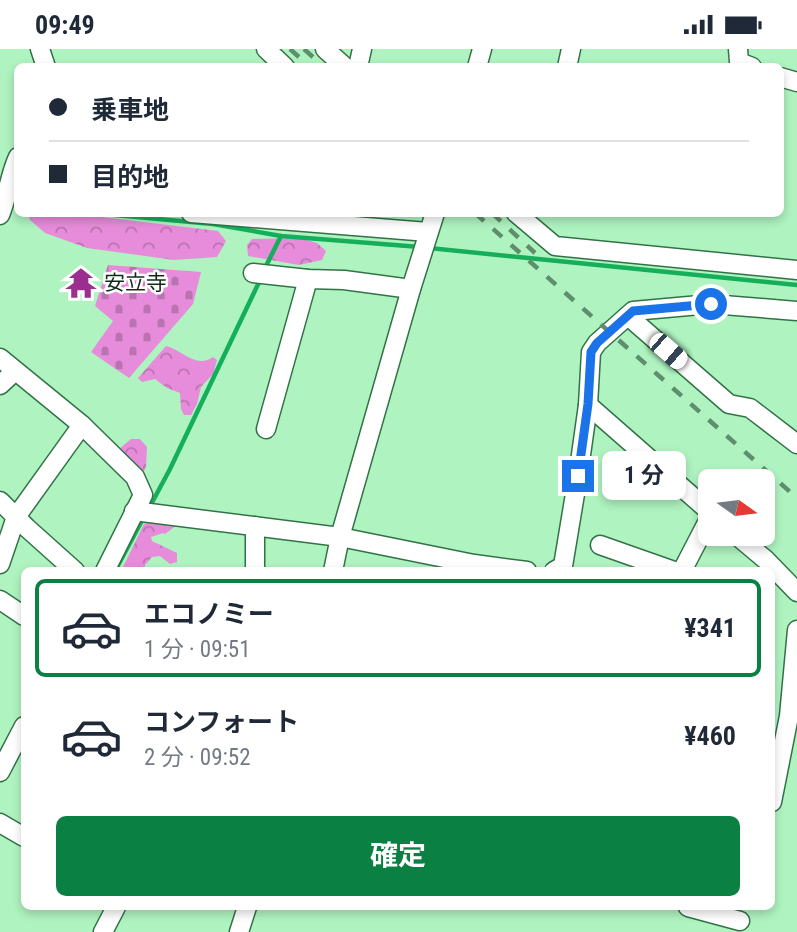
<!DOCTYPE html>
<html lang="ja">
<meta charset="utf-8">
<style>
:root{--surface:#fff;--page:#f2f2f3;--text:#1f2937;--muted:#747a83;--line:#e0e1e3;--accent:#0b8043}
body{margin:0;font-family:"Roboto Condensed","Noto Sans JP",sans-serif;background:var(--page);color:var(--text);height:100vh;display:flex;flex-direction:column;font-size:26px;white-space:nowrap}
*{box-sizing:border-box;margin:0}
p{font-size:23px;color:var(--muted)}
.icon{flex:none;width:38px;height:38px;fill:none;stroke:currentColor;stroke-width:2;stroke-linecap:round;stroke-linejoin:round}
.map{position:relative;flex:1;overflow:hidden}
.details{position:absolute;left:21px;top:518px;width:754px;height:343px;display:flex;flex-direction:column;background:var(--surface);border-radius:10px;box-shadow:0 4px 10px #0003}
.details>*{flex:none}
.hud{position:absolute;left:14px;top:14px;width:770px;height:154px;border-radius:10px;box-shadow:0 4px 10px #0003;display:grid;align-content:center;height:154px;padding:0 35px;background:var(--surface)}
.needle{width:46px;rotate:104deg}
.tools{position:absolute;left:698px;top:420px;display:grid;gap:14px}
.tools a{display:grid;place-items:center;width:77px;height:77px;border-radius:10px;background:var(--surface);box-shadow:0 4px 10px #0003;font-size:35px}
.end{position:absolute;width:32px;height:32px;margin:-16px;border:9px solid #1a73e8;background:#fff;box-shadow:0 0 0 4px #fff}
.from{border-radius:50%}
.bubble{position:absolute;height:49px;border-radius:10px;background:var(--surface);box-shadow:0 4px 10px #0003;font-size:23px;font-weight:700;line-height:49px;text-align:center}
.car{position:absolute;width:21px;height:42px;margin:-21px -10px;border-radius:9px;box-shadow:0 0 5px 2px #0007;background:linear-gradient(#fff 24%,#345 0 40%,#fff 0 76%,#345 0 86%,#fff 0)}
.hud b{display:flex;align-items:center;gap:24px;height:66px;font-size:26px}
.hud b+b{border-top:2px solid var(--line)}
.hud i{width:18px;height:18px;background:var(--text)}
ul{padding:12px 0 0;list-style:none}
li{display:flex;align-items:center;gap:21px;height:98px;margin:0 14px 10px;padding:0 21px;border:4px solid transparent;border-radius:10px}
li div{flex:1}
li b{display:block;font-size:26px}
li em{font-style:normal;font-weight:700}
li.selected{border-color:var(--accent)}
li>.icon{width:63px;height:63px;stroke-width:1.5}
.cta{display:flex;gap:14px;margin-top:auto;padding:14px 35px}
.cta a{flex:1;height:80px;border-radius:10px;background:var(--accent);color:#fff;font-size:28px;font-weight:700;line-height:80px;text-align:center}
.status{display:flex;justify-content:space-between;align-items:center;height:49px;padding:0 35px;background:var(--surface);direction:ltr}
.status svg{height:19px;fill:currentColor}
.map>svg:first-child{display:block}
.forest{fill:url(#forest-crowns)}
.cemetery{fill:url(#cemetery-stones)}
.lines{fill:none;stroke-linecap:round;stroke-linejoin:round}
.stream{stroke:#15af5c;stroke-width:4.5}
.minor-casing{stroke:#317347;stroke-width:21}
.minor{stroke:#fff;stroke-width:18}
.rail{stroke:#5e8e6b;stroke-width:4.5;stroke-dasharray:12 12;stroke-linecap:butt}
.route{stroke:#1a73e8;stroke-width:9}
.labels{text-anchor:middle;stroke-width:5;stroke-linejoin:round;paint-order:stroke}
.poi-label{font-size:21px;fill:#0e2a17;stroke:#fff;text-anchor:start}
</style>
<div class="status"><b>09:49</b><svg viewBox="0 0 49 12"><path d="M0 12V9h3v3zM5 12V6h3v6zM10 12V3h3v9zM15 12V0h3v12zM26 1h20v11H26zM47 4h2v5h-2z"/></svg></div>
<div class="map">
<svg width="797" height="883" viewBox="0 0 797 883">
<defs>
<pattern id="forest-crowns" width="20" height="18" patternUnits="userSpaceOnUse" patternTransform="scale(1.75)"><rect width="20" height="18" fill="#e78cdb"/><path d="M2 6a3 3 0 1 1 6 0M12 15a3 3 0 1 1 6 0" fill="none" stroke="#ba73b1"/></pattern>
<pattern id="cemetery-stones" width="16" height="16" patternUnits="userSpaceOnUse" patternTransform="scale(1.75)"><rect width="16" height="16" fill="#e78cdb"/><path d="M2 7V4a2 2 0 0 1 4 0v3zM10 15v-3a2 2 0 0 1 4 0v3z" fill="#ba73b1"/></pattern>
</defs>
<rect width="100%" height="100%" fill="#aff3c0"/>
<g class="forest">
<polygon points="28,165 77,165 218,182 226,192 217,208 174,211 87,199 45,184 30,171"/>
<polygon points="300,189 317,194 326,202 322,211 299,216 248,207 247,196 252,190"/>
<path d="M166,297C182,301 196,320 213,308L217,311L213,325L201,338L197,355L191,366H184L181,360L180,344L167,339L155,330L142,333L138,329Z"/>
<polygon points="131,390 140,390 147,398 146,418 144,422 138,421 118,401"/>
<polygon points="151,472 177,476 165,485 163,484 151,488 152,492 177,504 177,513 170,515 160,507 152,508 145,516 145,521 121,522 144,475"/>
</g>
<polygon class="cemetery" points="108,216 201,223 193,255 129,329 91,303 113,272 95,257"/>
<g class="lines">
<g class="stream">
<polyline points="93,164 213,175 281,187 420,198"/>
<polyline points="429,199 797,236"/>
<polyline points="264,221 281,187"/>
<polyline points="148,461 170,420 261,229"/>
<polyline points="115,522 144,468"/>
</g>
<defs>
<g id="minor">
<polyline points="40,0 46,18"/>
<polyline points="266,0 285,18"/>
<polyline points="325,0 345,18"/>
<polyline points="738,0 739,13 752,18"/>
<polyline points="358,18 362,0"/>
<polyline points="477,18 482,0"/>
<polyline points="567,18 571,0"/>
<polyline points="780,28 797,33"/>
<polyline points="191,164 428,183"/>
<polyline points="516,164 555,197 797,221"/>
<path d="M0,166C8,147 9,127 18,108"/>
<polyline points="253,224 308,230 344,231 411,240"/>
<polyline points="628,267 729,355 750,359 797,395"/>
<polyline points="0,309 82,376 135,428 143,446 105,522"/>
<polyline points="0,336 15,322"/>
<polyline points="588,356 710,463"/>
<polyline points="266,380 308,230"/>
<polyline points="0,452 27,479 75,522"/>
<polyline points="134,462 340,488 474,515 527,522"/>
<polyline points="255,477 255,522"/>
<polyline points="735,485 766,511 797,543"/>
<polyline points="600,496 674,522"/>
<polyline points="0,515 16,468 82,376"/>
<polyline points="333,522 340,488 411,240 435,164"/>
<polyline points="554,522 563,517 578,427 588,356 591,303 597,294 633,262 711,255 797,262"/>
<polyline points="682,522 710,468"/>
<polyline points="0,551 24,567"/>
<polyline points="0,723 24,677"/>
<polyline points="772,753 789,667 797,581"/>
<polyline points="0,774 24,788"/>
<polyline points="688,858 740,872"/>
<polyline points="103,883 116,858"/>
<polyline points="239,883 247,858"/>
</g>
</defs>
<use href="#minor" class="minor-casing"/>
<use href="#minor" class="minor"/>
<g class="rail">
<polyline points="290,0 310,18"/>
<polyline points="304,0 324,18"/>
<polyline points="475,164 797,449"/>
<polyline points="492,164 535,204"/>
</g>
</g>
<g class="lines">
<polyline class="route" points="578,427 588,355 591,303 597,294 633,262 711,255"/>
</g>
<defs>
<symbol id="temple-bare" viewBox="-9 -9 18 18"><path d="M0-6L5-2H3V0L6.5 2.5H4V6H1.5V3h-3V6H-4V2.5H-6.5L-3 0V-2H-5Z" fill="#9b2f90" stroke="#fff" stroke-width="2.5" paint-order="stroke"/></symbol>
</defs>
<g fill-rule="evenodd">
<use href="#temple-bare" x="59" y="212" width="44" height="44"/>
</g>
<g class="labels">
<g class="poi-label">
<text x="104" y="241">安立寺</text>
</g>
</g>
</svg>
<div class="tools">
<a><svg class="needle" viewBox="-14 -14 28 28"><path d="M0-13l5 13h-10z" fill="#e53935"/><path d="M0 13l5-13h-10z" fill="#747a83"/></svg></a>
</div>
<i class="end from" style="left:711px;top:255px"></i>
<i class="end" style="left:578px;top:427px"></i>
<div class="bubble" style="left:602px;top:402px;width:84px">1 分</div>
<i class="car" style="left:668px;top:302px;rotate:131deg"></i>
<div class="hud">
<b><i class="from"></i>乗車地</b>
<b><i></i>目的地</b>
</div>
<section class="details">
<ul>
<li class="selected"><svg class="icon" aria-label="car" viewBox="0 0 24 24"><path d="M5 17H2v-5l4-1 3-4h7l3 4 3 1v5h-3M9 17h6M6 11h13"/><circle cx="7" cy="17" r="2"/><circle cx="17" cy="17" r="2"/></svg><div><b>エコノミー</b><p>1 分 · 09:51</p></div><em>¥341</em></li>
<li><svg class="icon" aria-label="car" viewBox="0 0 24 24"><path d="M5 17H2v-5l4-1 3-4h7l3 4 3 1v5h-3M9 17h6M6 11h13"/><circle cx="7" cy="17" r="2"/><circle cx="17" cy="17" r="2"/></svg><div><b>コンフォート</b><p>2 分 · 09:52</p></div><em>¥460</em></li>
</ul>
<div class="cta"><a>確定</a></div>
</section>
</div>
